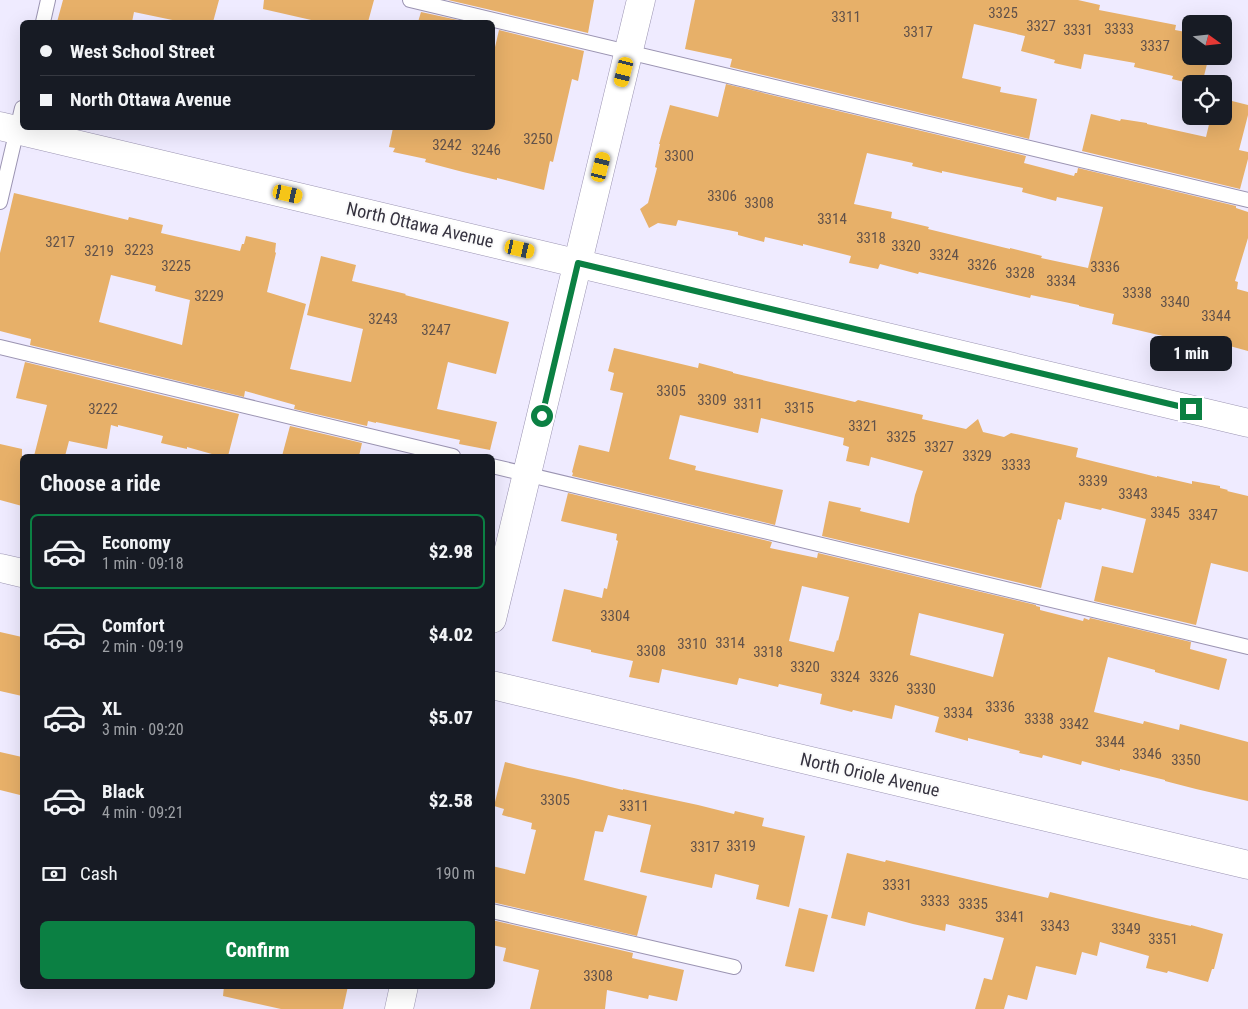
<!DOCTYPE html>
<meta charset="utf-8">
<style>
:root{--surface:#171b24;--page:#20242c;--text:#f1f3f6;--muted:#9ea1a6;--line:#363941;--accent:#0b8043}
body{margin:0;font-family:"Roboto Condensed",sans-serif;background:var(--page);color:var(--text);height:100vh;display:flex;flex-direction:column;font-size:19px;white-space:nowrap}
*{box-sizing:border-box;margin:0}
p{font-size:16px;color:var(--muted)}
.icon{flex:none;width:28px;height:28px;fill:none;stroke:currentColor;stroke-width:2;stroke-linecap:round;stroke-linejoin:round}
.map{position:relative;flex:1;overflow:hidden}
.side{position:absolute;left:20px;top:454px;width:475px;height:535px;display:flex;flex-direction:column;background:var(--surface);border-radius:8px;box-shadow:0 5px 20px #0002}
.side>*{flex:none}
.hud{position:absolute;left:20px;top:20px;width:475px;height:110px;border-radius:8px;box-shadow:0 5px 20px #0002;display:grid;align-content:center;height:110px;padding:0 20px;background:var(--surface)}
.needle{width:32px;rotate:105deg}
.tools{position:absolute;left:1182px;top:15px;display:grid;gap:10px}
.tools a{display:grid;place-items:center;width:50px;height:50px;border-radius:8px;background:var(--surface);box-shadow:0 5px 20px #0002;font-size:25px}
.end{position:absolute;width:22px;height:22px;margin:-11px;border:6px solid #0b8043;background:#fff;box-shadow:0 0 0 2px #fff}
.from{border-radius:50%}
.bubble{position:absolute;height:35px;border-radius:8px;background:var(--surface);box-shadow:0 5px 20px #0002;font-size:16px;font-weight:800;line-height:35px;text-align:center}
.car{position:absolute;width:15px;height:30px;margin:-15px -8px;border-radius:6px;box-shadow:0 0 4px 1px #0007;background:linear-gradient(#f5c518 24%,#345 0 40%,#f5c518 0 76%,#345 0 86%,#f5c518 0)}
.hud b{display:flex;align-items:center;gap:18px;height:48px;font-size:19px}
.hud b+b{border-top:1px solid var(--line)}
.hud i{width:12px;height:12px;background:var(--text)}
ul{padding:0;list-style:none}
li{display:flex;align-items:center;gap:15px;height:75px;margin:0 10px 8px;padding:0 10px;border:2px solid transparent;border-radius:8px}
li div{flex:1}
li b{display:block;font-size:19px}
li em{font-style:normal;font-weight:800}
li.selected{border-color:var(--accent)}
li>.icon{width:45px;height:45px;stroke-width:1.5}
h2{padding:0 20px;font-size:22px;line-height:60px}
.pay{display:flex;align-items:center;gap:12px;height:55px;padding:0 20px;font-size:19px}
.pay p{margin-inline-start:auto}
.cta{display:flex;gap:10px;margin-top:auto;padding:10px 20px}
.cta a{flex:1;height:58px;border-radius:8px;background:var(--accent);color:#fff;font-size:20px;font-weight:800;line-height:58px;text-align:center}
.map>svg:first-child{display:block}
.building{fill:#e7b069;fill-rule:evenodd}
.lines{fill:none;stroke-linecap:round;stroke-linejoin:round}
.lane-casing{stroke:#9b94b2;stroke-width:16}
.street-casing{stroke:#9b94b2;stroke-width:29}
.lane{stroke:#fff;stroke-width:14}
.street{stroke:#fff;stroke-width:28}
.route{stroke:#0b8043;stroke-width:6}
.labels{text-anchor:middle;stroke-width:4;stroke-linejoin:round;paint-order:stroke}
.number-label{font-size:15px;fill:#62524a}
.street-label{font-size:18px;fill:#35323f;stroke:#fbfbfb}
</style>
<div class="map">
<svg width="1248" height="1009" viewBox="0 0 1248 1009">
<rect width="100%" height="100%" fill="#efebff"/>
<g class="building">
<polygon points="63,0 219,0 213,22 182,22 134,12 132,22 57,22"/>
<polygon points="264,0 374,0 368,22 320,22 263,9"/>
<polygon points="448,0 594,0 588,33"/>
<polygon points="695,0 1078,0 1100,5 1099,10 1176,25 1175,30 1191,33 1191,56 1209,56 1202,84 1193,84 1172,79 1173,76 1134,67 1135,63 1084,54 1081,69 1054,63 1055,60 1021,51 1025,36 974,24 962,78 1001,87 1000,92 1037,99 1029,139 730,67 732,59 685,49"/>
<polygon points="421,12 467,22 418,22"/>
<polygon points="499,30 584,51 578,81 572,79 553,162 550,161 544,190 497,178 497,180 463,172 425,162 426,159 393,152 395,148 389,147 393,128 492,128 492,60"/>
<path d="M726,84L1026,156L1024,163L1074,176L1075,173H1077L1078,168L1236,206V208L1248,212V238L1235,281L1238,282L1237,289L1248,292V351L1226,345L1225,347L1185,338L1184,341L1112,324L1114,314L1079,306V305L1031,295L1030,298L919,272L918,274L880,264L878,269L849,263L851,256L803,244V246L765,237L764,242L738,235V232L678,220L676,226L658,223L649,228L640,209L648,203L657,168L655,167L660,144H659L670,105L718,117ZM867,153L913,163L912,166L942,173V171L1023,188L1022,192L1056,201L1057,197L1103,207L1088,268L1041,258L1042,256L1010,248V249L928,229L929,227L891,218L892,212L854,204Z"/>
<polygon points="1224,99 1248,105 1248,115 1239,150 1248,152 1248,159 1240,189 1082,151 1091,114 1120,121 1121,119 1147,123 1147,124 1206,137 1211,116 1224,116"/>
<path d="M14,193L128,220L129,217L163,225L161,233L240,251L242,244H244L246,236L276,243L275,252L276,253L267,292L306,304L290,369L351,382L363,329L307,315L321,256L356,265L352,281L406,294L405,295L509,322L496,374L448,362L437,409L497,422L490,450L459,444L460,440L376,422V423L368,421L367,426L294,409L295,405L245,391L244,397L30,345L31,339L0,331V253ZM111,275L156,286L155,291L190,300L182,345L99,322Z"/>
<polygon points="614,348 698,368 699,363 733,372 733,373 855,402 858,400 923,415 922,419 966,429 978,419 983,432 1004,437 1011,433 1078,448 1076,457 1157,477 1157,476 1192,484 1192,481 1220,486 1220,488 1228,490 1227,491 1248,496 1248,572 1211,563 1196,625 1094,601 1102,566 1133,573 1146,519 1102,508 1101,510 1065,502 1061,520 1058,519 1041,588 822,536 829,501 861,508 860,511 909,523 915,495 923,471 871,457 869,466 846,461 849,447 843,445 844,438 761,418 758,433 680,415 669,459 696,466 695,470 783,490 775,525 572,476 573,473 572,472 579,445 609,452 623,393 610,390 614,373 608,371"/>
<polygon points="25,362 239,414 228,456 219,456 187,447 187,449 161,443 163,436 118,425 118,427 111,425 107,449 69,441 65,456 34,456 47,405 16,398"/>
<polygon points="290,426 362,443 359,456 282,456"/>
<polygon points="0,444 22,449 22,506 0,500"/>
<path d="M568,493L772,542L770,548L817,558L818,553L1036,605V606L1040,607V610L1083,621L1084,618L1089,620L1090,618L1191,642L1190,649L1227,659L1219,690L1155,672V670L1108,657L1094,712L1143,724L1144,721L1179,730L1180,724L1248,742V801L1196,789L1165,781V780L1120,769V771L1082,761L1081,765L1043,755L1042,758L1019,753L1020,751L968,738V741L935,732L939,717L895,705L892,719L853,710L852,712L820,704L822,694L779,684L778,687L739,678L737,685L662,669L659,683L629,677L633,661L591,652V650L552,641L564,589L602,598L604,588L607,589L618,541L616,540L617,534L561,521ZM802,586L849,597L838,641L837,640L834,652L789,641ZM919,613L1004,634L993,677L910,655Z"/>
<polygon points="0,632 22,637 22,696 0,691"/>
<polygon points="0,752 22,757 22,783 20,795 0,790"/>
<polygon points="505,762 528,768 574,778 623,790 623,789 698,805 734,814 735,811 764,818 762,826 805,836 789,907 756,899 759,885 715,874 712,888 640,872 651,825 608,815 603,832 595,831 584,880 647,896 637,936 492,902 492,866 525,874 536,830 531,829 532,823 502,815 504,809 494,806"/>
<polygon points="847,853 885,862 886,860 1048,898 1050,892 1156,918 1191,926 1191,925 1223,934 1214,969 1212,969 1208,982 1168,971 1167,973 1146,968 1149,956 1100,942 1097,956 1082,952 1076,975 1036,966 1027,1000 1008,995 1004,1009 975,1009 984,978 992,980 1004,938 946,924 945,931 913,924 868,912 865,926 831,918"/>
<polygon points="799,908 828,915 814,972 785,966"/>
<polygon points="492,920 633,953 632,958 684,970 677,1001 649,995 648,999 607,990 605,1009 530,1009 539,970 503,961 506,948 492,945"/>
<polygon points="224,986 348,986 343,1009 281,1009 223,996"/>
</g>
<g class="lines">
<defs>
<g id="lane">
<polyline points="410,0 1248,200"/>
<polyline points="43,22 48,0"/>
<polyline points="0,202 22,108"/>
<polyline points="0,347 453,456"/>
<polyline points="492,466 1248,647"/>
<polyline points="492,911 734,967"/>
</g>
<g id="street">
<polyline points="0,126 1248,423"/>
<polyline points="0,568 22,573"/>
<polyline points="492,619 641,0"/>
<polyline points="492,685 1248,865"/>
<polyline points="399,1009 404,986"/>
</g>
</defs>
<use href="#lane" class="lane-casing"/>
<use href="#street" class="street-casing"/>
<use href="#lane" class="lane"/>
<use href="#street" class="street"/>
</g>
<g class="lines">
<polyline class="route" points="542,416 578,263 1191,409"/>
</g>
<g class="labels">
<g class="number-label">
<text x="1003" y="18">3325</text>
<text x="846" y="22">3311</text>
<text x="1041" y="31">3327</text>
<text x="1119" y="34">3333</text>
<text x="1078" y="35">3331</text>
<text x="918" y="37">3317</text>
<text x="1155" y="51">3337</text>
<text x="538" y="144">3250</text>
<text x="447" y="150">3242</text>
<text x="486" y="155">3246</text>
<text x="679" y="161">3300</text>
<text x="722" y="201">3306</text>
<text x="759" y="208">3308</text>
<text x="832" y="224">3314</text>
<text x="871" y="243">3318</text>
<text x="60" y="247">3217</text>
<text x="906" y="251">3320</text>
<text x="139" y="255">3223</text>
<text x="99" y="256">3219</text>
<text x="944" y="260">3324</text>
<text x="982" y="270">3326</text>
<text x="176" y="271">3225</text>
<text x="1105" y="272">3336</text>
<text x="1020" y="278">3328</text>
<text x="1061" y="286">3334</text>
<text x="1137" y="298">3338</text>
<text x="209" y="301">3229</text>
<text x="1175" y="307">3340</text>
<text x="1216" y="321">3344</text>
<text x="383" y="324">3243</text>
<text x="436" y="335">3247</text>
<text x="671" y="396">3305</text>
<text x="712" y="405">3309</text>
<text x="748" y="409">3311</text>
<text x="799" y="413">3315</text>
<text x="103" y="414">3222</text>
<text x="863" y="431">3321</text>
<text x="901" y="442">3325</text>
<text x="939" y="452">3327</text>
<text x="977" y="461">3329</text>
<text x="1016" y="470">3333</text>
<text x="1093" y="486">3339</text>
<text x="1133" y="499">3343</text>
<text x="1165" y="518">3345</text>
<text x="1203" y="520">3347</text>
<text x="615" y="621">3304</text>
<text x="730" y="648">3314</text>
<text x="692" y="649">3310</text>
<text x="651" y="656">3308</text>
<text x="768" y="657">3318</text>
<text x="805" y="672">3320</text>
<text x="845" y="682">3324</text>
<text x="884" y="682">3326</text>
<text x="921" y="694">3330</text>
<text x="1000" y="712">3336</text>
<text x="958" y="718">3334</text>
<text x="1039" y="724">3338</text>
<text x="1074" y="729">3342</text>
<text x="1110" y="747">3344</text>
<text x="1147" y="759">3346</text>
<text x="1186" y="765">3350</text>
<text x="555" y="805">3305</text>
<text x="634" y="811">3311</text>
<text x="741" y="851">3319</text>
<text x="705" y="852">3317</text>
<text x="897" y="890">3331</text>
<text x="935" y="906">3333</text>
<text x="973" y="909">3335</text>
<text x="1010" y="922">3341</text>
<text x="1055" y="931">3343</text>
<text x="1126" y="934">3349</text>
<text x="1163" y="944">3351</text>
<text x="598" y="981">3308</text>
</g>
<g class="street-label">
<text transform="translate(420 225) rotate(13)" y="6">North Ottawa Avenue</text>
<text transform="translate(870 775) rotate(13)" y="6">North Oriole Avenue</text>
</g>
</g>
</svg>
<div class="tools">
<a><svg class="needle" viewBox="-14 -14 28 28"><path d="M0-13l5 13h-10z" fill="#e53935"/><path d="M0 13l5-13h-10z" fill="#9ea1a6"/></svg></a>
<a><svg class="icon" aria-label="locate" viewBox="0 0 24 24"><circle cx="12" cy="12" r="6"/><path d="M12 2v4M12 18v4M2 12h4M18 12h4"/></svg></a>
</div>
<i class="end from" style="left:542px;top:416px"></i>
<i class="end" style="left:1191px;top:409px"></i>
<div class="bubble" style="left:1150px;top:336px;width:82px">1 min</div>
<i class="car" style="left:624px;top:72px;rotate:194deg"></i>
<i class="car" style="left:601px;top:167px;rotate:14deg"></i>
<i class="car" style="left:288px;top:194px;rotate:103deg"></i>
<i class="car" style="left:520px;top:249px;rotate:103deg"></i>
<div class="hud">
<b><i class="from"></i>West School Street</b>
<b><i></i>North Ottawa Avenue</b>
</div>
<section class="side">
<h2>Choose a ride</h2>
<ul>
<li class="selected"><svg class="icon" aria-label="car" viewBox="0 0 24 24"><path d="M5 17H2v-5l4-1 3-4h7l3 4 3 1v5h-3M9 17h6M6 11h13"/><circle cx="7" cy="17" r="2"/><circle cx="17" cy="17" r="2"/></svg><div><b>Economy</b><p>1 min · 09:18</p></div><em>$2.98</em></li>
<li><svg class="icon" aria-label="car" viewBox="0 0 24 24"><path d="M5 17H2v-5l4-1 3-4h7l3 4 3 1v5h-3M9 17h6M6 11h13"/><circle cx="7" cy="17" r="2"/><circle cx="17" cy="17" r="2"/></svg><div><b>Comfort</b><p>2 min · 09:19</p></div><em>$4.02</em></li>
<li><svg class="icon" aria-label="car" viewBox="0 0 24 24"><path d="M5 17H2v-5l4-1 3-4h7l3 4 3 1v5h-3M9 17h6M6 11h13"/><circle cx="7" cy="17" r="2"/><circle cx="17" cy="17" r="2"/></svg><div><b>XL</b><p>3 min · 09:20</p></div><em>$5.07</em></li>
<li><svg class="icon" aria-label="car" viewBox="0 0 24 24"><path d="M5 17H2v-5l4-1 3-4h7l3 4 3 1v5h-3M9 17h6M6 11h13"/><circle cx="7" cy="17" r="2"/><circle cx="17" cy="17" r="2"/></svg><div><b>Black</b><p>4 min · 09:21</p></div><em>$2.58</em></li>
</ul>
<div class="pay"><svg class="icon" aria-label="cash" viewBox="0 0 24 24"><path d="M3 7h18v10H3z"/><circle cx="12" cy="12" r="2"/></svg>Cash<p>190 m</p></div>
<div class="cta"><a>Confirm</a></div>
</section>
</div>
